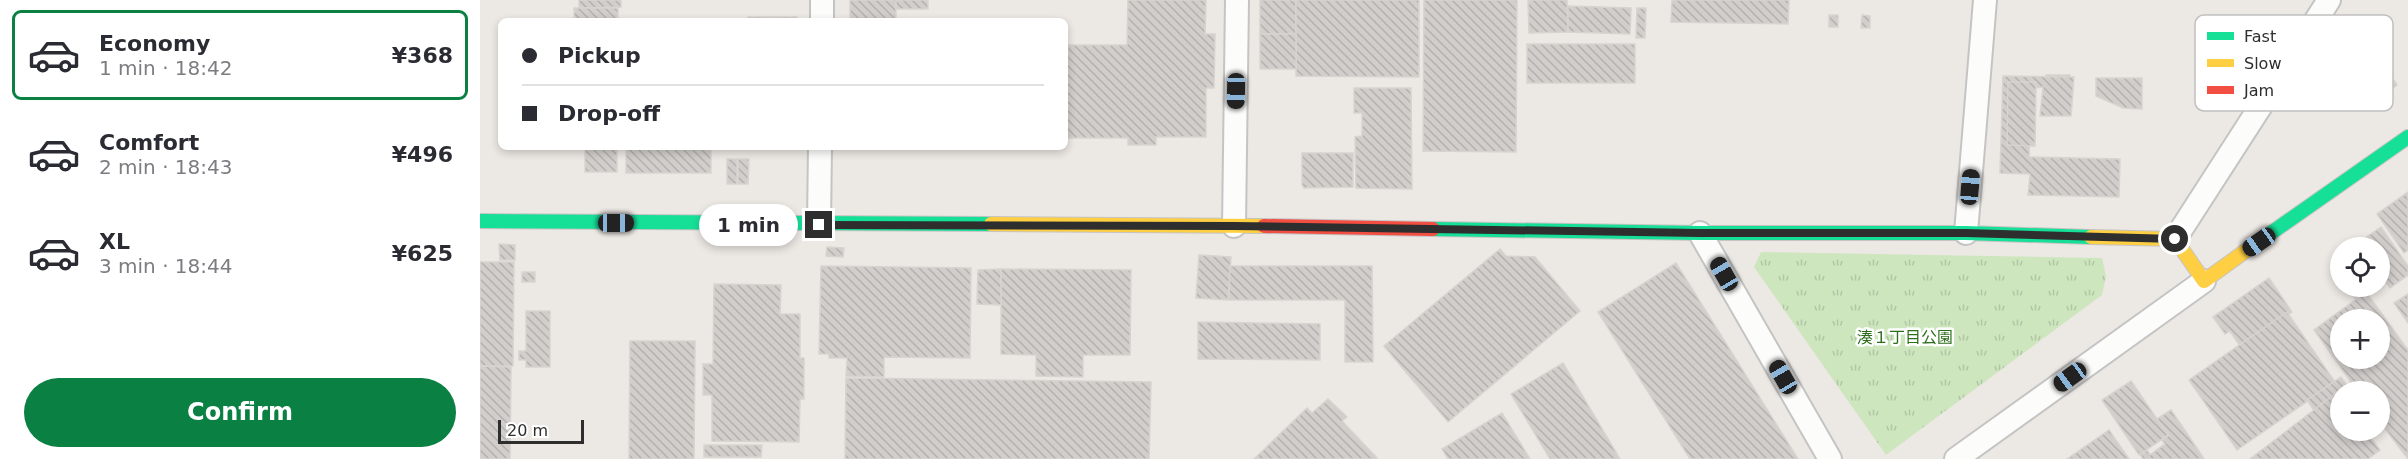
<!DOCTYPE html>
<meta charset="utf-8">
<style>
:root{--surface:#fff;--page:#f7f7f7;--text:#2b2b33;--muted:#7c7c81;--line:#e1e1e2;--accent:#0b8043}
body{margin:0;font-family:"DejaVu Sans","Noto Sans JP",sans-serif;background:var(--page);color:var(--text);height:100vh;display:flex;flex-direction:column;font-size:22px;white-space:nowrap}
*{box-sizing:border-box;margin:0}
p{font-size:20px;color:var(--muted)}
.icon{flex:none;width:33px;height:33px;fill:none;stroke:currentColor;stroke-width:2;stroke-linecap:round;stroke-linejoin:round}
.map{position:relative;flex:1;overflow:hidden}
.drawer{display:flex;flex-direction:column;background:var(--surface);width:480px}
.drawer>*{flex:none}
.top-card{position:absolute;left:18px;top:18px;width:570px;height:132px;border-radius:9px;box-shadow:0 3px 9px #0003;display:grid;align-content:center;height:132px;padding:0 24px;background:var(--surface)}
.tools{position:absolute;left:1850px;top:237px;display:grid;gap:12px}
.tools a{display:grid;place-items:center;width:60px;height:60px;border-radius:50%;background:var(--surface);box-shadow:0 3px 9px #0003;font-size:30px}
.scale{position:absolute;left:18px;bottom:15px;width:86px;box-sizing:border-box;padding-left:6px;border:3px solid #2e2e2e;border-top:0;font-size:16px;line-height:21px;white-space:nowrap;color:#2e2e2e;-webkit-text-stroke:4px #fff;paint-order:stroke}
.end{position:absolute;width:27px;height:27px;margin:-14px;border:8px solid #2e2e2e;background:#fff;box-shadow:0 0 0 3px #fff}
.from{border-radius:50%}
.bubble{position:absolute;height:42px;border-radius:21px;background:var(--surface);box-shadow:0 3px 9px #0003;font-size:20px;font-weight:600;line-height:42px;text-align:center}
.car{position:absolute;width:18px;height:36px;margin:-18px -9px;border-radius:8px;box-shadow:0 0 4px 2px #0007;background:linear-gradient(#222 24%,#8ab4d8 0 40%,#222 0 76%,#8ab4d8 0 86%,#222 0)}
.top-card b{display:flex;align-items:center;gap:21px;height:57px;font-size:22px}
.top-card b+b{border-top:2px solid var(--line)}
.top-card i{width:15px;height:15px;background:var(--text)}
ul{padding:10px 0 0;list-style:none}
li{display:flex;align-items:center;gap:18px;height:90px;margin:0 12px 9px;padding:0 12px;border:3px solid transparent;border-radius:9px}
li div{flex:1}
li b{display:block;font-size:22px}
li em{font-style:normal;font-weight:600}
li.on{border-color:var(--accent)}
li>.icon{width:54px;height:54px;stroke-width:1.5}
.cta{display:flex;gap:12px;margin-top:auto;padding:12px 24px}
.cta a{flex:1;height:69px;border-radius:36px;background:var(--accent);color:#fff;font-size:24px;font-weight:600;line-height:69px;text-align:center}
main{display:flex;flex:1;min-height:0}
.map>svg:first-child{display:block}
.grass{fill:url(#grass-tufts)}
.building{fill:url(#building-back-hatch);stroke:#d7d4d0;stroke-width:1.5;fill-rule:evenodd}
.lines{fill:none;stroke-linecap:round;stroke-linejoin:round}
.street-casing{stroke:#c5c4c5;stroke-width:26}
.fast-casing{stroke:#c5c4c5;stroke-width:16}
.slow-casing{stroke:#c5c4c5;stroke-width:16}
.jam-casing{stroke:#c5c4c5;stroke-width:16}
.street{stroke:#fcfcfb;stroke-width:22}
.fast{stroke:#16e098;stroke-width:14}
.slow{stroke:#ffcf43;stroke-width:14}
.jam{stroke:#f24e42;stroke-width:14}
.route{stroke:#2e2e2e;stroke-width:8}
.labels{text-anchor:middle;stroke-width:5;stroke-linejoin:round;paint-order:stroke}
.park-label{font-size:16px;fill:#2c6e1b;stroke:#fff}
.key{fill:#fff;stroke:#c0c0c0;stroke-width:1.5}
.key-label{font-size:16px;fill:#2e2e2e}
</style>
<main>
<section class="drawer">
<ul>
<li class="on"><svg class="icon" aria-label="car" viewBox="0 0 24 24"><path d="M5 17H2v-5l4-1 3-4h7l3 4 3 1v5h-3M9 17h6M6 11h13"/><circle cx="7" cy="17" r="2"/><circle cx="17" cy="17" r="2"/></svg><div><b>Economy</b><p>1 min · 18:42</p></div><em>¥368</em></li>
<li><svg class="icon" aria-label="car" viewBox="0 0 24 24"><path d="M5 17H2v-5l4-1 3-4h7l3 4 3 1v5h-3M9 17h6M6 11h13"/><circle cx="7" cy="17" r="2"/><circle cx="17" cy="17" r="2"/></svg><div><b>Comfort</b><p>2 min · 18:43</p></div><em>¥496</em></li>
<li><svg class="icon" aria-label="car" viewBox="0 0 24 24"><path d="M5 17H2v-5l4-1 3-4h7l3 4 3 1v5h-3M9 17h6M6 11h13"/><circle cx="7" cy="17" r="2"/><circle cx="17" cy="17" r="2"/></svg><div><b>XL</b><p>3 min · 18:44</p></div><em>¥625</em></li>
</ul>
<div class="cta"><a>Confirm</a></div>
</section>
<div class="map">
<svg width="1928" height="459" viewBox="0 0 1928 459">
<defs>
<pattern id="grass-tufts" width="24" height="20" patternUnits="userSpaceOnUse" patternTransform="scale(1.5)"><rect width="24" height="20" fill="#cee6be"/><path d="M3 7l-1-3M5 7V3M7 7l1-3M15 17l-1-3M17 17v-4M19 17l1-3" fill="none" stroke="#b1c6a4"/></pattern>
<pattern id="building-back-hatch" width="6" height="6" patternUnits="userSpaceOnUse" patternTransform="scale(1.5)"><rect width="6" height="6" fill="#d1cecb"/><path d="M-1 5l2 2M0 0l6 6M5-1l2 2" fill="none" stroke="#b4b1af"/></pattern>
</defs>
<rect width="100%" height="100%" fill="#ece8e4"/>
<polygon class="grass" points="1281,252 1622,258 1626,276 1622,295 1406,455 1274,267"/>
<g class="building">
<polygon points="99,0 141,0 141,7 99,8"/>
<rect x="370" y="0" width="46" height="21"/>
<rect x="416" y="0" width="32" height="9"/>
<polygon points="648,0 726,0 725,34 735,34 734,88 726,88 726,137 676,137 676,145 648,145 648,138 585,138 588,45 647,45"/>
<rect x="780" y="0" width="36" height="34"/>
<polygon points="816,0 939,0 939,77 816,76"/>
<polygon points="944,0 1037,0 1036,152 943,151"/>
<polygon points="1048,0 1087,0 1088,32 1049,33"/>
<polygon points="1192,0 1309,0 1308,24 1191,22"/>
<polygon points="1088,6 1151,8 1150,34 1088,32"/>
<rect x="94" y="8" width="44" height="13"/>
<polygon points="1157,8 1166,8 1165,38 1156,38"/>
<rect x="1349" y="15" width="9" height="12"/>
<polygon points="1382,15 1390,16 1390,28 1381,28"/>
<rect x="268" y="17" width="49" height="4"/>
<rect x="780" y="34" width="36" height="35"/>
<rect x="1047" y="44" width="108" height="39"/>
<polygon points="1902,63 1917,85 1895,100 1880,78"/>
<polygon points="1566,75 1590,75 1590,113 1565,113"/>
<polygon points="1523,76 1594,77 1591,116 1560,116 1563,87 1551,88 1549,157 1640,159 1639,197 1548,195 1550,174 1520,173"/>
<polygon points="1616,78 1662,78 1662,109 1643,108 1616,96"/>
<polygon points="1528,82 1556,82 1555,146 1527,145"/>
<polygon points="874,88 931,88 932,189 876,188 875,137 882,136 882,113 874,113"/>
<rect x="105" y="147" width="32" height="25"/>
<rect x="146" y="147" width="85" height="26"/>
<polygon points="822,153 873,153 873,187 824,188 822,185"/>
<rect x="247" y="159" width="10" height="25"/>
<polygon points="258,159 269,159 268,184 258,184"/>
<polygon points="1928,192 1928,250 1924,253 1897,214"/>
<polygon points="1901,227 1928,266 1928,275 1910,288 1899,273 1899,248 1881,248 1878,243"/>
<polygon points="19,244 35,245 35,260 20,260"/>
<polygon points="347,247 364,248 363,257 346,256"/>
<polygon points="1020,249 1026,256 1055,257 1100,311 968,422 904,346"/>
<polygon points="719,255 751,257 748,300 716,298"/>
<polygon points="0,262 34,262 33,366 0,366"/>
<polygon points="1196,263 1318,459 1210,459 1118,312"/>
<polygon points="341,266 491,268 490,358 404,357 404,377 366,376 367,358 349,358 349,354 339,354"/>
<polygon points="750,266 892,266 893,362 865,362 865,300 749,300"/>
<polygon points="521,269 651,270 650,355 603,355 603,377 556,376 556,355 521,354"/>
<polygon points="521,269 521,305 497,304 498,270"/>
<rect x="42" y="272" width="13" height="10"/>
<polygon points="1789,278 1812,312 1760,346 1750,331 1745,334 1733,317"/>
<polygon points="234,284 301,285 300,314 320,314 320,358 324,358 324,399 320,399 319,442 232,441 232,395 223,395 223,364 233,364 233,362"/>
<polygon points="1884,286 1891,286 1893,290 1877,302 1872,294"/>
<path d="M1886,292L1928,350V459L1899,421V392H1878L1834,330ZM1860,320H1899V358H1860Z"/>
<polygon points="1928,294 1928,323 1914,303"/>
<polygon points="46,311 70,311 70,367 46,367 46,360 39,360 39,351 46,351"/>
<polygon points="1807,312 1855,382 1757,450 1709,380"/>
<polygon points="718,322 840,324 840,360 718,359"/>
<polygon points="150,341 215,341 214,459 149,459"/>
<polygon points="1083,363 1140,459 1070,459 1031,394"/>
<polygon points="0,366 31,367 30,459 0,459"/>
<polygon points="1861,377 1871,392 1860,392 1860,422 1847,430 1827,400"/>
<polygon points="366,378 671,382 669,459 365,459"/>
<polygon points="1651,381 1688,435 1659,455 1622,400"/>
<polygon points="1856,393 1860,398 1860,430 1885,430 1900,450 1888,459 1770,459"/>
<polygon points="848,399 867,417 862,421 897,458 896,459 774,459 827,408 832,413"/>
<polygon points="1691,410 1724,459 1663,459 1660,454 1667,450 1670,455 1685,444 1682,440 1689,435 1677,419"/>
<polygon points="1691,410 1724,459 1663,459 1660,454 1667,450 1670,455 1685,444 1682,440 1689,435 1677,419"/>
<polygon points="1022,413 1050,459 968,459 962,449"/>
<polygon points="1629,430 1649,459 1587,459"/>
<polygon points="224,445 282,445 281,457 224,457"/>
</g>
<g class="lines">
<defs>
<g id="street">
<polyline points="342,21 342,0"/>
<polyline points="339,225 340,147"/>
<polyline points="754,226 757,0"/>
<polyline points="1220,233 1350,459"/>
<polyline points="1486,233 1505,0"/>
<polyline points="1695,239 1849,0"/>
<polyline points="1476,459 1724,281"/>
</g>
<g id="fast">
<polyline points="0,221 511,224"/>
<polyline points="953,229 1220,233 1486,233 1611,237"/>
<polyline points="1771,247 1928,137"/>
</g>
<g id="slow">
<polyline points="511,224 784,226"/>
<polyline points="1611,237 1695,239 1724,281 1771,247"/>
</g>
<polyline id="jam" points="784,226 953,229"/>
</defs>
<use href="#street" class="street-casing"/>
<use href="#fast" class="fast-casing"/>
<use href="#slow" class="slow-casing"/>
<use href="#jam" class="jam-casing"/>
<use href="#street" class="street"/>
<use href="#fast" class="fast"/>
<use href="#slow" class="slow"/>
<use href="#jam" class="jam"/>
</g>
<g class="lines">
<polyline class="route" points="339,225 754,226 1220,233 1486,233 1695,239"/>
</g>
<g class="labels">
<g class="park-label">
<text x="1425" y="343">湊１丁目公園</text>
</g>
</g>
<rect x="1715" y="15" width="198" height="96" rx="9" class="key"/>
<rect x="1727" y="32" width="27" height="8" fill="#16e098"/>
<rect x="1727" y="59" width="27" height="8" fill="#ffcf43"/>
<rect x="1727" y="86" width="27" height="8" fill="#f24e42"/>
<g class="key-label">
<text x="1764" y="42">Fast</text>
<text x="1764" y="69">Slow</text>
<text x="1764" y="96">Jam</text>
</g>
</svg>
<div class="tools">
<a><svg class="icon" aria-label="locate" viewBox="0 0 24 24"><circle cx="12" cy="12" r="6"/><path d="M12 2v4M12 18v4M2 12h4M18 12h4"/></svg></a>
<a>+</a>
<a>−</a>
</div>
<div class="scale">20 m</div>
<i class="end from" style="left:1695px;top:239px"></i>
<i class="end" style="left:339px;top:225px"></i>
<div class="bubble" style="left:219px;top:204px;width:99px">1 min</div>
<i class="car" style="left:756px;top:91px;rotate:181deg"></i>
<i class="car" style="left:1490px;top:187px;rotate:5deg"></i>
<i class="car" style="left:136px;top:223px;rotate:90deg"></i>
<i class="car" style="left:1779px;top:242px;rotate:235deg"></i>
<i class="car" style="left:1244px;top:274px;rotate:330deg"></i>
<i class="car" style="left:1303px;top:377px;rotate:330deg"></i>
<i class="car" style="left:1590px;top:377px;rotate:234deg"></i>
<div class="top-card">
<b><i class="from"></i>Pickup</b>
<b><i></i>Drop-off</b>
</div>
</div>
</main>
